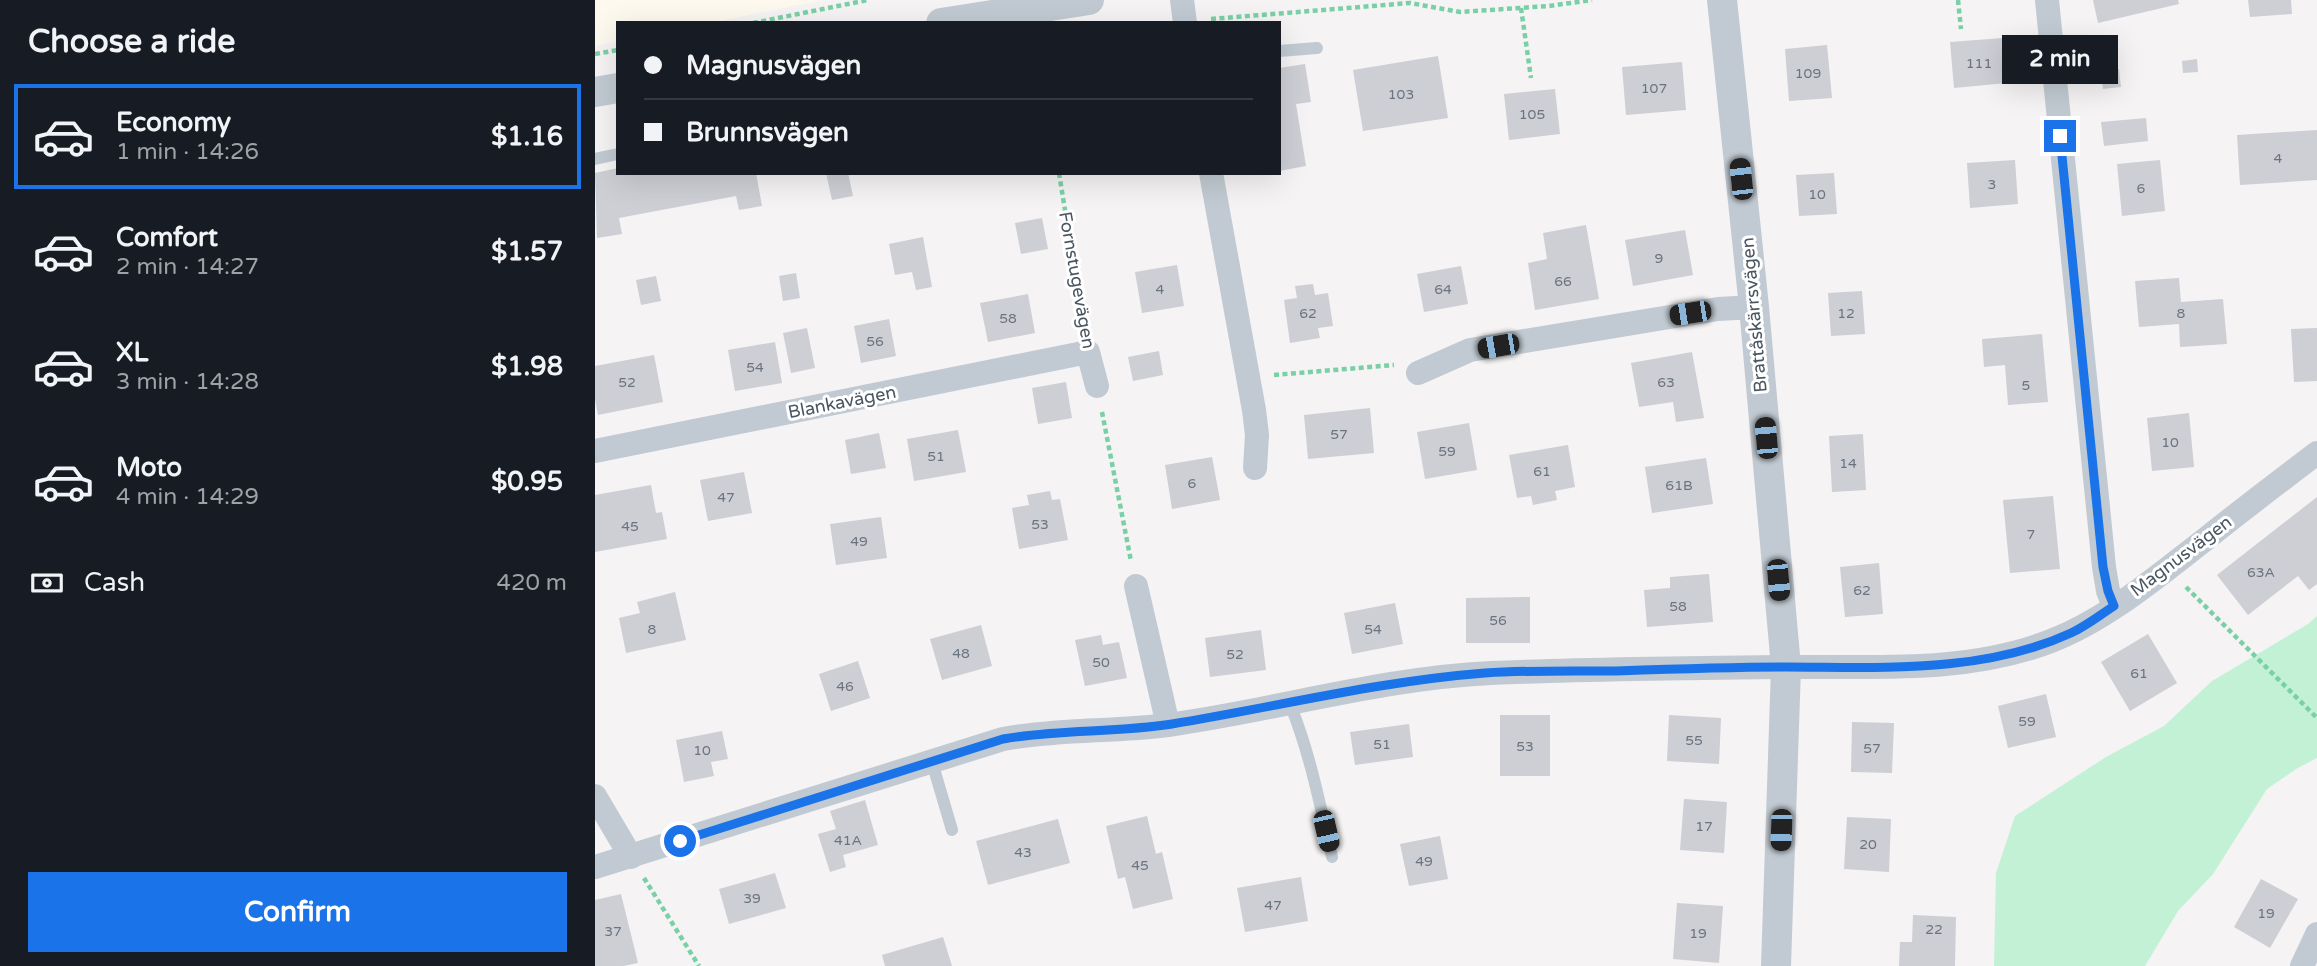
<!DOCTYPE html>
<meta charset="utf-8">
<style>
:root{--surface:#171b24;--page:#20242c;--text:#f1f3f6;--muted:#9ea1a6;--line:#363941;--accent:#1a73e8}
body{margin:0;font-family:"Varela Round",sans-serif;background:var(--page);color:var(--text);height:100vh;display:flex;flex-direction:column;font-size:26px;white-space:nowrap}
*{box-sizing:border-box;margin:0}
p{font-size:23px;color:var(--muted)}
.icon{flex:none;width:38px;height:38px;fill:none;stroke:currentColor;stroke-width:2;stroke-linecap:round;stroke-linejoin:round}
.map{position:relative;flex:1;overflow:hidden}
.drawer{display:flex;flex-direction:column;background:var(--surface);width:595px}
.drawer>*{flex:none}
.banner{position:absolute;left:21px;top:21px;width:665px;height:154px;border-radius:0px;box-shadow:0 7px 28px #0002;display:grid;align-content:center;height:154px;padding:0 28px;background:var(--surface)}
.end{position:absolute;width:32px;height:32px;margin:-16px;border:9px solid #1a73e8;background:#fff;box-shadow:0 0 0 4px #fff}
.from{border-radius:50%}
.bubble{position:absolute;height:49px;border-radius:0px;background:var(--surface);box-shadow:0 7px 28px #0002;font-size:23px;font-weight:700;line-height:49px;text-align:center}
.car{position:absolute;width:21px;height:42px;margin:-21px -10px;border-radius:9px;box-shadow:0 0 5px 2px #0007;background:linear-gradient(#222 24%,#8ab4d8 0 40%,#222 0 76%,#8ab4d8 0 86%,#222 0)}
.banner b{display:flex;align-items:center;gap:24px;height:66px;font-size:26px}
.banner b+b{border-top:2px solid var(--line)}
.banner i{width:18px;height:18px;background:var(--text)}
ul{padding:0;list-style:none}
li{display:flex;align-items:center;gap:21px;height:105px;margin:0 14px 10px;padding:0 14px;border:4px solid transparent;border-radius:0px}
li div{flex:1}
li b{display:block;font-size:26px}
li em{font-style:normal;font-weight:700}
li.active{border-color:var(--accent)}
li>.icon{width:63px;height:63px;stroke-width:1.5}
h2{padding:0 28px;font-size:32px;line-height:84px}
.pay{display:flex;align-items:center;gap:18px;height:77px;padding:0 28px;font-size:26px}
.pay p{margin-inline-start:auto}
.button{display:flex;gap:14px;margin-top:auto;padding:14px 28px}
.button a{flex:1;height:80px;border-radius:0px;background:var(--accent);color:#fff;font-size:28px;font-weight:700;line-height:80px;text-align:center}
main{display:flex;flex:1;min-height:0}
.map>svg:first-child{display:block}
.commercial{fill:#fdf9ef}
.green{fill:#c3f1d5}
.building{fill:#cdcfd5}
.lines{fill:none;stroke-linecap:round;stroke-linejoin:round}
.path{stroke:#7ad0a6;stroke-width:4.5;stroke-dasharray:5 3.5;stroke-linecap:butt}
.service{stroke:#c1cad2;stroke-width:12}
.minor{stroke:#c1cad2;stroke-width:24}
.tertiary{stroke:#c1cad2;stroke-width:30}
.route{stroke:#1a73e8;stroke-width:9}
.labels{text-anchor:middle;stroke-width:6;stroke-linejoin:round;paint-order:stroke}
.number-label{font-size:14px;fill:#6b747e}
.street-label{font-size:18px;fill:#4a5661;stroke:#fff}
</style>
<main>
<section class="drawer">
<h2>Choose a ride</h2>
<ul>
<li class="active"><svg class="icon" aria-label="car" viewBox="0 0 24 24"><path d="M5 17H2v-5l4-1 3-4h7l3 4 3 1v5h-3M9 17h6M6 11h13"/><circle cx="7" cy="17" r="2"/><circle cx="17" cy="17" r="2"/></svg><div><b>Economy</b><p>1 min · 14:26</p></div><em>$1.16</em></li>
<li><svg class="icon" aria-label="car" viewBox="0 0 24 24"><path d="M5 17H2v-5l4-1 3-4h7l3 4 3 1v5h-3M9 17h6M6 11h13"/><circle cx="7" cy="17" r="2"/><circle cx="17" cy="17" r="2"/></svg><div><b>Comfort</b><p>2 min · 14:27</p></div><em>$1.57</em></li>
<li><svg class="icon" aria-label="car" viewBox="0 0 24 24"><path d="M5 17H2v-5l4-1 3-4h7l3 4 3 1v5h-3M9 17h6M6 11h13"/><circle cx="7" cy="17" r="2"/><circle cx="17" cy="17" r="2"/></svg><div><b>XL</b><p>3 min · 14:28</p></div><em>$1.98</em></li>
<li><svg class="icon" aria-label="car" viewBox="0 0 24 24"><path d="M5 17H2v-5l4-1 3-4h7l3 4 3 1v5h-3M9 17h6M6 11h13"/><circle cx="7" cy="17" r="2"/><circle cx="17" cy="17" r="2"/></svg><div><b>Moto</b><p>4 min · 14:29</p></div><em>$0.95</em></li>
</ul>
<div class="pay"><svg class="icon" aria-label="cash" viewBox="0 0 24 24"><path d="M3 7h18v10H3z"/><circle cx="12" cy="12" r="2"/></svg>Cash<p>420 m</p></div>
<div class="button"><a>Confirm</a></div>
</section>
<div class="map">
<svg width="1722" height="966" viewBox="0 0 1722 966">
<rect width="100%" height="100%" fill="#f5f3f3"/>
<polygon class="commercial" points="0,0 229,0 115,23 23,23 23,41 0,46"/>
<polygon class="green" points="1722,616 1722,758 1701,769 1672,789 1618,874 1583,911 1550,966 1399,966 1401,873 1420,816 1511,757 1569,726 1617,681 1713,624"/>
<g class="building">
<polygon points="1498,0 1583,0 1584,4 1503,23"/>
<polygon points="1653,0 1696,0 1697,14 1655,17"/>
<polygon points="1408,38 1412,83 1359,88 1355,42"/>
<polygon points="1232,45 1237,98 1194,101 1190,49"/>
<polygon points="843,56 853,118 768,131 758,70"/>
<polygon points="1602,59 1603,72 1588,73 1587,61"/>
<polygon points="1087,62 1091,110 1031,115 1027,67"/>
<polygon points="710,64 716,102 701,104 711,166 684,171 684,68"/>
<polygon points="1524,69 1526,87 1508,89 1506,72"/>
<polygon points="960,89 965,134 914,140 909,94"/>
<polygon points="1551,118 1553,141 1509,146 1506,122"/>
<polygon points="1722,130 1722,180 1645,185 1642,135"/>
<polygon points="1420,160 1423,204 1375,208 1372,163"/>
<polygon points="1565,160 1570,211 1527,216 1522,164"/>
<polygon points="23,168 23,173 161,173 167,206 144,210 141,196 24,218 27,234 2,238 0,173"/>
<polygon points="231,173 253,173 258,196 237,200"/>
<polygon points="1239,173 1242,214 1204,216 1201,175"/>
<polygon points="447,218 453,249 426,254 420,223"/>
<polygon points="991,225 1004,299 940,310 933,263 952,259 948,233"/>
<polygon points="1090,230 1098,275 1038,286 1030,240"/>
<polygon points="328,237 337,287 321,290 317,272 300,275 294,244"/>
<polygon points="582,265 589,306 547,313 540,272"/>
<polygon points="866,266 873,304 829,312 822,274"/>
<polygon points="201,273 205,298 188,301 184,276"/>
<polygon points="61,276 66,301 46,305 41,280"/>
<polygon points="1584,278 1586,302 1628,299 1632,344 1585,347 1584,324 1544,327 1540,281"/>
<polygon points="718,284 720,295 733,293 738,326 723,328 725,338 695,343 689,300 702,298 700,286"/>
<polygon points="1267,291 1270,334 1236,336 1233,293"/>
<polygon points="433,294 440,333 393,342 385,303"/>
<polygon points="294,319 301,356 266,363 259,326"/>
<polygon points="212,328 220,368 196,373 188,333"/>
<polygon points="1722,328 1722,381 1699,382 1696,329"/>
<polygon points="1447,334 1453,402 1413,405 1410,365 1389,367 1387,339"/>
<polygon points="180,342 187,383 140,391 133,350"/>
<polygon points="564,351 568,375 538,381 533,357"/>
<polygon points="1097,352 1109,418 1081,422 1078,402 1044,407 1036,363"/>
<polygon points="59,355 68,402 3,415 0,399 0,366"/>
<polygon points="471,382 477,418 443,424 437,388"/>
<polygon points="775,408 779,453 713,459 709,415"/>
<polygon points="1594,413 1599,467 1557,471 1552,418"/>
<polygon points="874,423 882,470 830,479 822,432"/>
<polygon points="363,430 371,472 319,481 312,439"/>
<polygon points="284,433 291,468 256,474 250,440"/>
<polygon points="1268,434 1271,490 1237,492 1234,436"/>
<polygon points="973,445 980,487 960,491 962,500 938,505 936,496 922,498 914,455"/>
<polygon points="617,457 625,500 577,509 570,465"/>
<polygon points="1111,458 1118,504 1057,513 1050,467"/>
<polygon points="149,472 157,513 113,521 105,480"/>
<polygon points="56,485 61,513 67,512 72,539 0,552 0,495"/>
<polygon points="455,491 457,500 465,499 473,540 424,549 417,508 434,505 432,495"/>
<polygon points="1458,496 1465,569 1415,573 1408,500"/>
<polygon points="1722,497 1722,584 1714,590 1703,576 1653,615 1622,575"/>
<polygon points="286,517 292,558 241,565 235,524"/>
<polygon points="1284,563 1288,614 1250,617 1245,567"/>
<polygon points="1114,574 1118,622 1052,627 1049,590 1075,588 1075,577"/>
<polygon points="80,592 91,640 31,653 24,618 45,613 42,602"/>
<polygon points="935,597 935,643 871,643 871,598"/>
<polygon points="800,603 808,644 757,654 749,613"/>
<polygon points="386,625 397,666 347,680 335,639"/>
<polygon points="666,630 671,670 615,677 610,638"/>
<polygon points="1553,634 1582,683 1535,711 1506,662"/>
<polygon points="506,635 508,645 524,642 532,678 490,686 480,640"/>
<polygon points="263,661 275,698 236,711 224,674"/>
<polygon points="1451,694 1461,737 1413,748 1403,706"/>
<rect x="905" y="715" width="50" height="61"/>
<polygon points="1074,715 1126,718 1124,764 1072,761"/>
<polygon points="1257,722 1299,723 1297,773 1256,772"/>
<polygon points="814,724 818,757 760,765 755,732"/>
<polygon points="127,731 133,759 116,762 119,776 89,782 81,740"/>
<polygon points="1089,799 1132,802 1129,853 1085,850"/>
<polygon points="270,800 283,845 248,855 251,867 235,872 223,834 241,829 235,811"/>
<polygon points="552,816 561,854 567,852 578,899 538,909 530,877 523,879 511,826"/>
<polygon points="1252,817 1296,819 1294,872 1249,869"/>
<polygon points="463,819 475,863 393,885 381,841"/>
<polygon points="845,836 853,879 814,886 805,844"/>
<polygon points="180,873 191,908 134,924 124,889"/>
<polygon points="706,877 713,921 650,932 642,888"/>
<polygon points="1666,879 1703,899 1675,948 1639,927"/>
<polygon points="26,894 43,963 28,966 0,966 0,900"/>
<polygon points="1082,903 1128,906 1124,963 1078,959"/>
<polygon points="1318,915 1361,917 1360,966 1304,966 1305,942 1317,942"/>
<polygon points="348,937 357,966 290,966 287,955"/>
</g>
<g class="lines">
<g class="path">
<polyline points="1363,0 1366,29"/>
<polyline points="926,8 936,78"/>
<polyline points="616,19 815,3 865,12 954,6 997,0"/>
<polyline points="158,23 273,0"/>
<polyline points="0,54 23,50"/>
<polyline points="464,173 489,327"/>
<polyline points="679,375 799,365"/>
<polyline points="507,412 536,561"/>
<polyline points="1591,587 1722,718"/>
<polyline points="49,878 104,966"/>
</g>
<g class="service">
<polyline points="684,51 722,48"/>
<polyline points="0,159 23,154"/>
<path d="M695,704C715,753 725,805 737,857"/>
<polyline points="337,762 357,830"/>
</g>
<g class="minor">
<polyline points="587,0 590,23"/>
<polyline points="1452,0 1509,567 1513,591 1519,606"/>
<polyline points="616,173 659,410 662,435 660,468"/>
<polyline points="823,373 875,350 1123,309 1159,307"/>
<polyline points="0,451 493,352 502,386"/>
<polyline points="541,586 573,725"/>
<polyline points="0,796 36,857"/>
<path d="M0,867L408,739C462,729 518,732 573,725C681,710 787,678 896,673C993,669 1091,668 1188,667C1277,666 1371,674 1456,641C1513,619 1564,575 1612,538C1648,509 1685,481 1722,453"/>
<polyline points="1707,966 1722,934"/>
</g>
<g class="tertiary">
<polyline points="1127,0 1159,307 1191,667 1181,966"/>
<polyline points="346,23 494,0"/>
<polyline points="0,92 23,88"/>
</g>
</g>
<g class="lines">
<path class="route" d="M85,841L408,739C463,729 521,733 577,724C681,707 785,681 890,673C934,670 978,671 1021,671C1078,669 1135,667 1191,667C1286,667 1387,674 1476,633C1491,626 1505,615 1519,606L1513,591L1508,567L1465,136"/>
</g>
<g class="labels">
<g class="number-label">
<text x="1384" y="68">111</text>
<text x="1213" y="78">109</text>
<text x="1059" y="93">107</text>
<text x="806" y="99">103</text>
<text x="937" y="119">105</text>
<text x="1683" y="163">4</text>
<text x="1397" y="189">3</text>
<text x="1546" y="193">6</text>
<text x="1222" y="199">10</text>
<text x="1064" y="263">9</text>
<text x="968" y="286">66</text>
<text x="565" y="294">4</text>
<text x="848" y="294">64</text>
<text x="713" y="318">62</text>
<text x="1251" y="318">12</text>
<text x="1586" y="318">8</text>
<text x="413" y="323">58</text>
<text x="280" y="346">56</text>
<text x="160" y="372">54</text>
<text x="32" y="387">52</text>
<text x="1071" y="387">63</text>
<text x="1431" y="390">5</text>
<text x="744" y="439">57</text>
<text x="1575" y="447">10</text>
<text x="852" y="456">59</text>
<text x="341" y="461">51</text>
<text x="1253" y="468">14</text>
<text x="947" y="476">61</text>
<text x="597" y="488">6</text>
<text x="1084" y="490">61B</text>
<text x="131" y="502">47</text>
<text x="445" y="529">53</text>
<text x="35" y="531">45</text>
<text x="1436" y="539">7</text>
<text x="264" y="546">49</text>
<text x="1666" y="577">63A</text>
<text x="1267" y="595">62</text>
<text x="1083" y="611">58</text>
<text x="903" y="625">56</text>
<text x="57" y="634">8</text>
<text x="778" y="634">54</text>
<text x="366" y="658">48</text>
<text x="640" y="659">52</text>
<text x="506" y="667">50</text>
<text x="1544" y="678">61</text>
<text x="250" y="691">46</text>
<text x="1432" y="726">59</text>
<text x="1099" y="745">55</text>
<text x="787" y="749">51</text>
<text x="930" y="751">53</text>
<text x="1277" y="753">57</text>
<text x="107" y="755">10</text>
<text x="1109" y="831">17</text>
<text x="253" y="845">41A</text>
<text x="1273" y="849">20</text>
<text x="428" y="857">43</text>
<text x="829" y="866">49</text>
<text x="545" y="870">45</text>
<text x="157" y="903">39</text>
<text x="678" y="910">47</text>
<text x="1671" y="918">19</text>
<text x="1339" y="934">22</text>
<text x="18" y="936">37</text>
<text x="1103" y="938">19</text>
</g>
<g class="street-label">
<text transform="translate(482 280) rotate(80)" y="6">Fornstugevägen</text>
<text transform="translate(1159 315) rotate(-95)" y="6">Brattåskärrsvägen</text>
<text transform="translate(247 402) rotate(-11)" y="6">Blankavägen</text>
<text transform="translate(1586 556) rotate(-37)" y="6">Magnusvägen</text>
</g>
</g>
</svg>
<i class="end from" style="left:85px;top:841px"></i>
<i class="end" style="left:1465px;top:136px"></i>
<div class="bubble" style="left:1407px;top:35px;width:116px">2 min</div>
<i class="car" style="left:1146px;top:179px;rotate:354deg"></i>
<i class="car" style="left:1095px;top:313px;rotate:261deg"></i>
<i class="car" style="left:903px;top:346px;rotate:260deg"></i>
<i class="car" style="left:1171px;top:438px;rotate:355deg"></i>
<i class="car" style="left:1183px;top:580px;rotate:175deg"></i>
<i class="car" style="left:1186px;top:830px;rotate:182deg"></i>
<i class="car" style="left:731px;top:831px;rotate:167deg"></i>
<div class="banner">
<b><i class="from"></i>Magnusvägen</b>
<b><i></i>Brunnsvägen</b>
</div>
</div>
</main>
